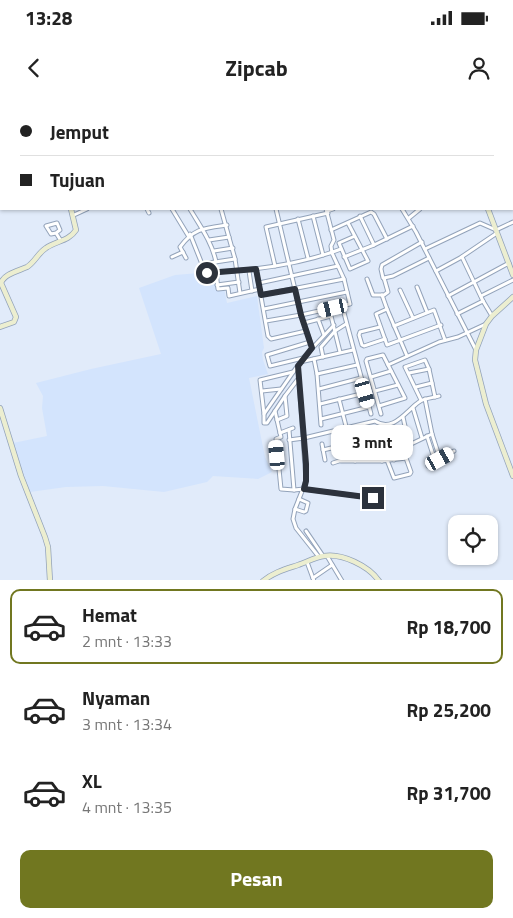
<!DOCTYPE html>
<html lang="id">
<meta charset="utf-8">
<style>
:root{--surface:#fff;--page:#f2f2f2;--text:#222;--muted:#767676;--line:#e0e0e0;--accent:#717720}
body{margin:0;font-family:"Titillium Web",sans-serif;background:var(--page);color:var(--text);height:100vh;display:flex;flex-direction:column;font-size:19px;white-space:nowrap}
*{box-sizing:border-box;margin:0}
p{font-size:16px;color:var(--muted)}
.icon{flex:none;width:28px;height:28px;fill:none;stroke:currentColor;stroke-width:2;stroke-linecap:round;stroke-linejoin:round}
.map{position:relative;height:480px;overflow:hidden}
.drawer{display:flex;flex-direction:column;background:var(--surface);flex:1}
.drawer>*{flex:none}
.top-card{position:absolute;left:0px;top:0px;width:514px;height:110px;box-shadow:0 1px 4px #0004;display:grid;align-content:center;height:110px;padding:0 20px;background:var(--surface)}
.buttons{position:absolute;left:448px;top:415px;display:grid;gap:10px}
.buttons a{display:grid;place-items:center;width:50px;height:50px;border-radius:10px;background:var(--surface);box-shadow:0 1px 4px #0004;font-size:25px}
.end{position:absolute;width:22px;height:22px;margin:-11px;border:6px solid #2c323c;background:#fff;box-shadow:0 0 0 2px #fff}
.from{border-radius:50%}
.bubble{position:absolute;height:35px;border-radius:10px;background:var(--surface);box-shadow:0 1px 4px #0004;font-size:16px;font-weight:700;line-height:35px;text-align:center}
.car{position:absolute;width:15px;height:30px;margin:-15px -8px;border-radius:6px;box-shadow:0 0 4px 1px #0007;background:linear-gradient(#fff 24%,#345 0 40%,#fff 0 76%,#345 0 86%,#fff 0)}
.top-card b{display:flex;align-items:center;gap:18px;height:48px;font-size:19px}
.top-card b+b{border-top:1px solid var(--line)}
.top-card i{width:12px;height:12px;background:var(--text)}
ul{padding:9px 0 0;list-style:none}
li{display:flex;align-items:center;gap:15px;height:75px;margin:0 10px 8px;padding:0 10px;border:2px solid transparent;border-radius:10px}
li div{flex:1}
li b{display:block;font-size:19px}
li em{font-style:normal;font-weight:700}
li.current{border-color:var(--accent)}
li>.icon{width:45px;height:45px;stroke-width:1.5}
.cta{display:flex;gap:10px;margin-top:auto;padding:10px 20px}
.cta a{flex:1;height:58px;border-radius:10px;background:var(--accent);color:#fff;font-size:20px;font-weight:700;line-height:58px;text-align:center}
.status{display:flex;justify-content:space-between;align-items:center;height:35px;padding:0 25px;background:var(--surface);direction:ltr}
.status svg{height:14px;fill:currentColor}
header{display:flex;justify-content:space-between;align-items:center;height:65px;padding:0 20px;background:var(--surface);font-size:22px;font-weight:700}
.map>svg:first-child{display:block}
.built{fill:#d3e4fd}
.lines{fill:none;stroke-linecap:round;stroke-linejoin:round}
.street-casing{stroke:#93a3ba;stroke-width:5}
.secondary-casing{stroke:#93a3ba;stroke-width:6}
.street{stroke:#fff;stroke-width:3}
.secondary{stroke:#eceed0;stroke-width:4.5}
.route{stroke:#2c323c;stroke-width:6}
</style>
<div class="status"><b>13:28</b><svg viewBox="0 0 49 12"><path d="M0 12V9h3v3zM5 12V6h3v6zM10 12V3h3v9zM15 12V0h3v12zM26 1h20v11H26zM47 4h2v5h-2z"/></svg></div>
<header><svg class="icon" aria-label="back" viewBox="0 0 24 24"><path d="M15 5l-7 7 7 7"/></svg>Zipcab<svg class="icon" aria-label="person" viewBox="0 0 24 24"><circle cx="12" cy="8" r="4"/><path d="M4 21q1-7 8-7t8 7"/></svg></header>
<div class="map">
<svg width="513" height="481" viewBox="0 0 513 481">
<rect width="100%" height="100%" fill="#e1ebfa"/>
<polygon class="built" points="212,172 216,189 224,188 227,203 257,196 264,248 262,252 263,260 268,274 249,278 265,357 272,372 258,379 213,376 207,382 164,392 103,386 66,387 30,392 13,343 47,336 42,308 43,296 36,283 91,269 161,254 139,188 175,175"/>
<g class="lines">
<defs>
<g id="street">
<polyline points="86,0 86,1"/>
<polyline points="113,0 113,1"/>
<polyline points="257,0 258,1"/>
<polyline points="290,0 291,1"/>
<polyline points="349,0 349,1"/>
<polyline points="405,0 406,1"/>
<polyline points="418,0 419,1"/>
<polyline points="428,0 429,1"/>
<polyline points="456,0 457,1"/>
<polyline points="473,0 474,1"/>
<polyline points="487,0 487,1"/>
<polyline points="501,0 501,1"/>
<polyline points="99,1 103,0"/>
<polyline points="142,1 143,1"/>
<polyline points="158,1 160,0"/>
<polyline points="273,1 273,0"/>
<polyline points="296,1 299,0"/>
<polyline points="387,1 390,0"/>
<polyline points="512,1 513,0"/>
<polyline points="512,19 513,20"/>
<polyline points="512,34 513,34"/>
<polyline points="512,51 513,51"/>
<polyline points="512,68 513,68"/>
<polyline points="512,86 513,86"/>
<polyline points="147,109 149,113"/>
<polyline points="172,109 189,137"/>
<path d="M190,109C200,126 212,142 216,162"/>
<polyline points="221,109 235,159 240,193"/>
<polyline points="276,109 301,215 312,247"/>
<polyline points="402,109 416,132 476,250"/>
<polyline points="327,111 333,109"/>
<polyline points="74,115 87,109"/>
<polyline points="313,116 323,155"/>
<polyline points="360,116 374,145"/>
<polyline points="409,118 420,109"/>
<polyline points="298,119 308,158"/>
<polyline points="348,123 368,161 350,169 339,143 355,136"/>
<polyline points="331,130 371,112 374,114 387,139"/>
<polyline points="56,133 51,134 46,126 57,123 60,130 56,133 61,141"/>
<polyline points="190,134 202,164 235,159"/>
<polyline points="209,140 229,137"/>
<polyline points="425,149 480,123 496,130 513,122"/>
<polyline points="214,151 233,148"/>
<polyline points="172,157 183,152"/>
<polyline points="344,157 374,145 413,126"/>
<polyline points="462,157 483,201 492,216"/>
<path d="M186,158L180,147C194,128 205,128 227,125"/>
<polyline points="202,164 203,169 207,173 216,172 218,189 228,188 229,196 260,189"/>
<polyline points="275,166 266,127 328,113"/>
<polyline points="256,169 268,236 271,239 306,231"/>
<polyline points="249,171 252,191"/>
<polyline points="436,171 460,158 497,133"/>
<path d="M216,172C257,170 302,164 341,149"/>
<polyline points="383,178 381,169 382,165 422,142"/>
<polyline points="367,179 373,195 384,195 388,192 384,178 393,176 429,158"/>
<polyline points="259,183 338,166"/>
<polyline points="217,185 239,182"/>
<polyline points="417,187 427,212"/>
<polyline points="400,190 413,218"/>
<polyline points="261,195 344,179"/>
<polyline points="382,195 387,209"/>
<polyline points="448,196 509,163"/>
<polyline points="481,196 513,180"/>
<polyline points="264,209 347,192"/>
<polyline points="344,213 371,314"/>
<polyline points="457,214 483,201"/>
<polyline points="318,219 324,235"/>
<polyline points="266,221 301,215 350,204 344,179 332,153 331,146 334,140 326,109"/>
<polyline points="304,223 331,216 340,252"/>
<polyline points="394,226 434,210 445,240"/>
<polyline points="380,227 360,232 359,235 362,245 364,246 385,239"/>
<polyline points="407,256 387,209 376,214 387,245 441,225"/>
<polyline points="323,257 321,247 335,231 346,224"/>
<polyline points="303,258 270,266 267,255 310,242"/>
<polyline points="314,259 317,274 321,325"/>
<polyline points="300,262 353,250"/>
<polyline points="388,265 439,242 458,237 486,224"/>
<polyline points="298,266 306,381 295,409 293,419 296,428 319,457"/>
<polyline points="409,273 429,269"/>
<polyline points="317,274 357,265"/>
<polyline points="371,277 391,271"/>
<polyline points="298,279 285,296 267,323 264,323 264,314 303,258 334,225"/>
<polyline points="416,287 432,283"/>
<polyline points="319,289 361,278"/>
<polyline points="262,291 281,289"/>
<polyline points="375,291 398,285"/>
<polyline points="339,299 355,361"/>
<polyline points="425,299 432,334 440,359"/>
<polyline points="421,300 405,267 425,260 429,269 435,297"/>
<polyline points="320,304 365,293"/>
<polyline points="379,306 405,298 383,255 367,259 366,261 381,314"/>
<polyline points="413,308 422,338"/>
<polyline points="275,311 280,333"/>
<polyline points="264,314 260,280 293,272"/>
<polyline points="403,317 409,345"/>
<polyline points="321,319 369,307"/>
<polyline points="277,320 287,316 285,296"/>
<polyline points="387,326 394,360"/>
<polyline points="293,328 280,333 281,337 276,339 281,389 294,390 304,389 373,398"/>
<polyline points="289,330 294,390"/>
<polyline points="376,331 382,361"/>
<polyline points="427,336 435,361"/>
<path d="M289,340L304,338L375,321C393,333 406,311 419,302C424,298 433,298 439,296"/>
<polyline points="322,344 325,360"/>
<polyline points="323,350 377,337"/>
<polyline points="392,350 409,345 432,334"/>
<polyline points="348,359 380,352"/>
<polyline points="341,361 382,361 406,358 411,372 410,374 394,378 387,360"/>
<polyline points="333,363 342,360"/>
<polyline points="428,366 454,351"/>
<polyline points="295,409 304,412 306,411 308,403 299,399"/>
<polyline points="306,431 323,456"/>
<polyline points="327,456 342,481"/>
<polyline points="307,462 314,481"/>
<polyline points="313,478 332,465"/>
</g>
<g id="secondary">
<polyline points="448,0 449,1"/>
<polyline points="42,1 42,0"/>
<polyline points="488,109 513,175"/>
<polyline points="513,197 492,216 486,224 476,250 475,260 486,304 513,376"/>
<path d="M0,227L14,222L16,217L1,183C4,174 18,171 27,167C35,162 38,153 46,148C56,141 69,141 76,130L71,109"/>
<polyline points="0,308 21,376 45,437 48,447 50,481"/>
<path d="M263,481C274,472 286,469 298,465C307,462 316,457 324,456C342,453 369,466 379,481"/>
</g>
</defs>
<use href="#street" class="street-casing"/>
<use href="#secondary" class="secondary-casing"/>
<use href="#street" class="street"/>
<use href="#secondary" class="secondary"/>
</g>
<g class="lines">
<polyline class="route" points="207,173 256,169 261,195 295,189 301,215 312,248 298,266 306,364 306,381 304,389 373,398"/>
</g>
</svg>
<div class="buttons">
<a><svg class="icon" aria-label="locate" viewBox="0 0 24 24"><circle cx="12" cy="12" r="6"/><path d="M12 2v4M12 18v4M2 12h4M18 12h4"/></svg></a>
</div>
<i class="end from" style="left:207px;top:173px"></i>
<i class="end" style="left:373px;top:398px"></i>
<div class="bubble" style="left:331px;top:325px;width:82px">3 mnt</div>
<i class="car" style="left:333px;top:208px;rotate:257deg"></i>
<i class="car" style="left:365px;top:293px;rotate:164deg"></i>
<i class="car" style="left:277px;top:355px;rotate:355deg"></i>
<i class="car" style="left:440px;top:359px;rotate:61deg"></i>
<div class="top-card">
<b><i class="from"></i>Jemput</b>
<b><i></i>Tujuan</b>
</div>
</div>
<section class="drawer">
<ul>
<li class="current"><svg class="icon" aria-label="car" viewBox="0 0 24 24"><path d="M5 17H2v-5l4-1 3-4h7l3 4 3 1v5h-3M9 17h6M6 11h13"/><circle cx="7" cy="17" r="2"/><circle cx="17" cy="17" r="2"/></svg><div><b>Hemat</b><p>2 mnt · 13:33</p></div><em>Rp 18,700</em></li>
<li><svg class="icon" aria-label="car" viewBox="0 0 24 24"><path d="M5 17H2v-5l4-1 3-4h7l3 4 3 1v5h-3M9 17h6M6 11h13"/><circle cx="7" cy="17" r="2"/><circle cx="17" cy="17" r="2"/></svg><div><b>Nyaman</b><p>3 mnt · 13:34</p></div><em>Rp 25,200</em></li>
<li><svg class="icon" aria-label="car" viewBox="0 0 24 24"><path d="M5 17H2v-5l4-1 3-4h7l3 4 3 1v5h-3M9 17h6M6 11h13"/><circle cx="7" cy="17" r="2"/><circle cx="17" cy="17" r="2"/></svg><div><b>XL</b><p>4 mnt · 13:35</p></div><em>Rp 31,700</em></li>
</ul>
<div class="cta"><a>Pesan</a></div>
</section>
